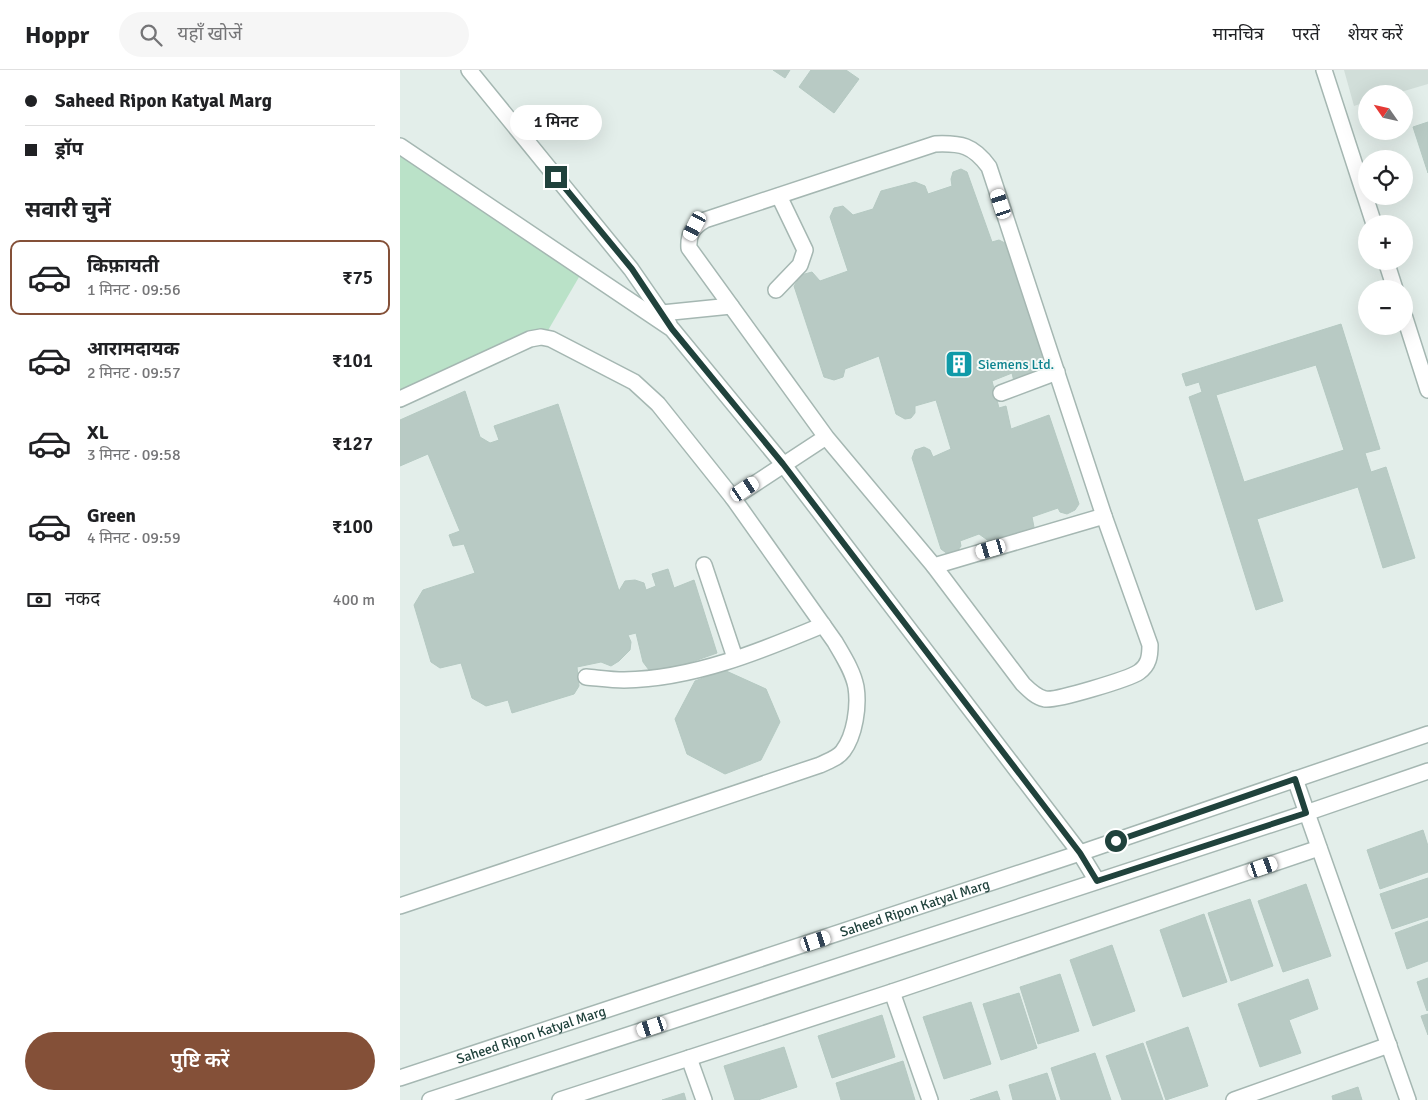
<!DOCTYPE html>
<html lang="hi">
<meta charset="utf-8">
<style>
:root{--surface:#fff;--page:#f6f6f6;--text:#202124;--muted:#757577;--line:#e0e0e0;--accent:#845038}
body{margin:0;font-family:Signika,"Noto Sans Devanagari",sans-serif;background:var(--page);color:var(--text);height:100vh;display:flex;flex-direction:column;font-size:19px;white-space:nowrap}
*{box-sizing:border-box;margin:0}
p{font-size:16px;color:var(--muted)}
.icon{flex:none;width:28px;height:28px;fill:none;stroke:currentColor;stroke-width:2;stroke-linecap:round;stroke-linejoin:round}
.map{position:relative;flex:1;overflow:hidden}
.details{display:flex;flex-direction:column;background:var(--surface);width:400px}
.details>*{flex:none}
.banner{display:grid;align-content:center;height:110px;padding:0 25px;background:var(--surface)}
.needle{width:32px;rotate:304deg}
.tools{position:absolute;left:958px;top:15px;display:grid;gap:10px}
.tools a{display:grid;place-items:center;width:55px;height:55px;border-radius:50%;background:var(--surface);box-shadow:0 5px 20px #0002;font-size:25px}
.end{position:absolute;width:22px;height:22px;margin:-11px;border:6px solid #20423c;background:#fff;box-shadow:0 0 0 2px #fff}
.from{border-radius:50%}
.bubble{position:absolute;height:35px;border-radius:18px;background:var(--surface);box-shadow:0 5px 20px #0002;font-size:16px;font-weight:600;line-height:35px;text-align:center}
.car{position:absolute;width:15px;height:30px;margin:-15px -8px;border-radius:6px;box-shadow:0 0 4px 1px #0007;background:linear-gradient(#fff 24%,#345 0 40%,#fff 0 76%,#345 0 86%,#fff 0)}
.banner b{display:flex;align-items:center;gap:18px;height:48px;font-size:19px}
.banner b+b{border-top:1px solid var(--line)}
.banner i{width:12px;height:12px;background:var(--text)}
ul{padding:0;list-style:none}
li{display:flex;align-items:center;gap:15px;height:75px;margin:0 10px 8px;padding:0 15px;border:2px solid transparent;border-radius:10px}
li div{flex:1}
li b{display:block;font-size:19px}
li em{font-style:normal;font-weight:600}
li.current{border-color:var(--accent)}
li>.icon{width:45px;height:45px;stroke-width:1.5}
h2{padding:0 25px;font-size:22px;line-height:60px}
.pay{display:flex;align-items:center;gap:12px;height:55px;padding:0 25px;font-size:19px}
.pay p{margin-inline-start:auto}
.cta{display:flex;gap:10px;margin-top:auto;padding:10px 25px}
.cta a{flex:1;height:58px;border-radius:30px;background:var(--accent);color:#fff;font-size:20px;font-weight:600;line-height:58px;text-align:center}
header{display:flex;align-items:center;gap:30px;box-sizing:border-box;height:70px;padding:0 25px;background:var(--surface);border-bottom:1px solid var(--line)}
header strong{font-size:24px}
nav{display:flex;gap:28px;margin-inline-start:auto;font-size:18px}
.search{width:350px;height:45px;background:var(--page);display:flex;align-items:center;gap:12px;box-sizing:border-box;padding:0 18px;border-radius:28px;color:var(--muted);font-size:19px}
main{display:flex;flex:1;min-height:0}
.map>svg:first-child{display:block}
.built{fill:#d1ded9}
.green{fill:#bae2c8}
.building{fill:#b8cac4;stroke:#b5c9c2;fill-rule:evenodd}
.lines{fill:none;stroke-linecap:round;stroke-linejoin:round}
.minor-casing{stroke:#a5b7b2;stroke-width:18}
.minor{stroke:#fff;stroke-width:15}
.route{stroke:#20423c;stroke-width:6}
.labels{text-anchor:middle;stroke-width:4;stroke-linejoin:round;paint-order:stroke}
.culture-label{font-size:14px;fill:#0d838f;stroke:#f4faf8;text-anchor:start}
.street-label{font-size:14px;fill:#20423c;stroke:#f4faf8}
</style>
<header>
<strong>Hoppr</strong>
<div class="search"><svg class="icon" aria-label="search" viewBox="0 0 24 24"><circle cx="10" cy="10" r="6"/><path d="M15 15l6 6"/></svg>यहाँ खोजें</div>
<nav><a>मानचित्र</a><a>परतें</a><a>शेयर करें</a></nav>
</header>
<main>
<section class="details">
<div class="banner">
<b><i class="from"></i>Saheed Ripon Katyal Marg</b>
<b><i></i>ड्रॉप</b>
</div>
<h2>सवारी चुनें</h2>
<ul>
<li class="current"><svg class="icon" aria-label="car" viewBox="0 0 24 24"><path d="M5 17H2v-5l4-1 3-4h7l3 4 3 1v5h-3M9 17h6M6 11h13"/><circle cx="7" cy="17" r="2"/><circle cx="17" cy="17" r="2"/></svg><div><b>किफ़ायती</b><p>1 मिनट · 09:56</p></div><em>₹75</em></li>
<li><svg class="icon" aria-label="car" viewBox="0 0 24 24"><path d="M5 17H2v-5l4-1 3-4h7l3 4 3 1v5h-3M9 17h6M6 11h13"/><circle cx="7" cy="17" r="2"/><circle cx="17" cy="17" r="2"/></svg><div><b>आरामदायक</b><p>2 मिनट · 09:57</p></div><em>₹101</em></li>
<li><svg class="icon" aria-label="car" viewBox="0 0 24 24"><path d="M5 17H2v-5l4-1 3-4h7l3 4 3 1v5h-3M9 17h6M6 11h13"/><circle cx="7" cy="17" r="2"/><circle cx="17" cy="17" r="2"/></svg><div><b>XL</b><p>3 मिनट · 09:58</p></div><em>₹127</em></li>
<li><svg class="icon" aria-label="car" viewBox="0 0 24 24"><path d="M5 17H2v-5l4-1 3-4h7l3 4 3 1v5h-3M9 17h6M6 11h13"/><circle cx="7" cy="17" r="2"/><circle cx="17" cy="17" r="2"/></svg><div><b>Green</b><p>4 मिनट · 09:59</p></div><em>₹100</em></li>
</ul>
<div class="pay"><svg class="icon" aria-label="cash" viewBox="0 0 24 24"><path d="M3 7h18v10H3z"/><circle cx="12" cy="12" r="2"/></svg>नकद<p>400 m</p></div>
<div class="cta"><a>पुष्टि करें</a></div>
</section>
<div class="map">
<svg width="1028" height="1030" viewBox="0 0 1028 1030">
<rect width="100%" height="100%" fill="#e3eeea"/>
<polygon class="built" points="944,0 1028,0 1028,14 994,24 966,24 966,32 954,36"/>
<polygon class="green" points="0,72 186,195 143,269 0,332"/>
<g class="building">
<polygon points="373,0 390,0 385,8"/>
<polygon points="411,0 446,0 459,9 434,43 399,17"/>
<polygon points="1028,52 1028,103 1013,57"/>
<polygon points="561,99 567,102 592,172 599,170 605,173 649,285 635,291 638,297 632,299 636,308 615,316 612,303 592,311 599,338 606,336 611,359 649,345 679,434 675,440 667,444 660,442 658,438 632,447 634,457 593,474 579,464 560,471 561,476 556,483 549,485 541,479 512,388 515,380 524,377 530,380 533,387 551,379 536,330 515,336 515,343 511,348 505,349 496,344 479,286 445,299 443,307 434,310 424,307 394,216 401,205 412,202 420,211 448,201 430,147 434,138 443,136 453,145 473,139 481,121 515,112 525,116 528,124 552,116 551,109 553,102"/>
<path d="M941,254L980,379L965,383L971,402L986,397L1015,488L983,498L958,417L857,449L883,531L856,540L789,327L802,322L799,312L786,316L782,304ZM916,295L944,380L844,412L816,325Z"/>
<polygon points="65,321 80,367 90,373 99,370 94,356 158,334 219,521 225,511 235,510 244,513 246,520 256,516 252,504 268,499 274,518 294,510 317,583 258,604 249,600 243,592 236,563 228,565 231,572 230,580 219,591 211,596 201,592 177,597 179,616 174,624 112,643 108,630 86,636 72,628 61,593 40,598 31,592 14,535 23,520 75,503 64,474 53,476 49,465 60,461 28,384 0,396 0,350"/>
<polygon points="324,600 366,619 380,652 361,690 325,704 287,684 275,649 295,611"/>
<polygon points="1023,760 1028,776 1028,802 980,819 967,780"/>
<polygon points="1028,808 1028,847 992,859 980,824"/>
<polygon points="906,814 931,886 883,902 858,831"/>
<polygon points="850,829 873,896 831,911 808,843"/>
<polygon points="804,844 827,912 783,927 760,860"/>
<polygon points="1028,851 1028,891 1007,899 995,863"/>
<polygon points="712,875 735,941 693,956 670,890"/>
<polygon points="660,904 679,961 638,974 620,917"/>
<polygon points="1028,908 1028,940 1027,941 1017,912"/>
<polygon points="908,909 918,939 889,950 901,983 860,997 838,934"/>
<polygon points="619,923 637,978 601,990 583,934"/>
<polygon points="571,932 591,994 544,1009 523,947"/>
<polygon points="1028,944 1028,965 1021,946"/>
<polygon points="482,945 495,987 432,1008 418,966"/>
<polygon points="788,957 808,1016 766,1030 746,972"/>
<polygon points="743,973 763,1030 722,1030 706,986"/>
<polygon points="384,977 397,1017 358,1030 335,1030 324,996"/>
<polygon points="695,983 711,1030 661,1030 651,998"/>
<polygon points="503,991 515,1030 441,1030 436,1013"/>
<polygon points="647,1003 656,1030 613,1030 609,1015"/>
<polygon points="958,1017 962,1030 933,1030 932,1026"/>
<polygon points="597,1021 600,1030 570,1030"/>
<polygon points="284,1023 286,1030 262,1030"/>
</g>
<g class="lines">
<defs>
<g id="minor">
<polyline points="69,0 231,199 269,254"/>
<polyline points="924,0 974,154"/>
<polyline points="0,76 272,259 383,394 680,783 697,811"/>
<polyline points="986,191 995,219"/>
<polyline points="376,220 400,195 405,180 379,126"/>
<polyline points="262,243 331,236"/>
<polyline points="1004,245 1028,320"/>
<polyline points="601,323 657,302"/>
<path d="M0,329L130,269L141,267L151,269L234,312L258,334L333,428L426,367L289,178C288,164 293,157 305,150L535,74C561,73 573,75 589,97L704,446L534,496L426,367"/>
<polyline points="304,495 335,588"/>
<path d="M534,496L623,614C629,620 636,627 645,629C656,631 729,609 739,602C749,595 750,586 750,575L704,446"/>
<path d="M186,607C198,608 211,610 224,610C293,609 361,581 423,555"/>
<polyline points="895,709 1008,1030"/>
<path d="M0,836L420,695C428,691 438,688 443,681C455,665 459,636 456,617C453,601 443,586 435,572L333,428"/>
<polyline points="492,922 530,1030"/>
<polyline points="289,988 304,1030"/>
<path id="s1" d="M0,1008L680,783L1028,664"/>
<polyline points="30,1030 906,743 1028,701"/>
<polyline points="160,1030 492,922 919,778"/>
<polyline points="834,1030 989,975"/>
</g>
</defs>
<use href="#minor" class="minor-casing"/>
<use href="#minor" class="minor"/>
</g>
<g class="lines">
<polyline class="route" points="156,107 232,199 272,259 383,394 680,783 697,811 906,743 895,709 716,771"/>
</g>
<defs>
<symbol id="building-square" viewBox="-11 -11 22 22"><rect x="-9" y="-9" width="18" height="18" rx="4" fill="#0f9aa8" stroke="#f4faf8"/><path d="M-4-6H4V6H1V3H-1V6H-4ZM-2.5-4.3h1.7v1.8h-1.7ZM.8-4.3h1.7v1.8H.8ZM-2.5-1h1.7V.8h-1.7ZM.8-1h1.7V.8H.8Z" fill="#fff"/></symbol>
</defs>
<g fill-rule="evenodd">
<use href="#building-square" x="543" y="278" width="32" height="32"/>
</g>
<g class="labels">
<g class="culture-label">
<text x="578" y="299">Siemens Ltd.</text>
</g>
<g class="street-label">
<text dy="5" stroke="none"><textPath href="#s1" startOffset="542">Saheed Ripon Katyal Marg</textPath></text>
<text dy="5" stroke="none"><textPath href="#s1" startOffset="138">Saheed Ripon Katyal Marg</textPath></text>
</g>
</g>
</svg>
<div class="tools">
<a><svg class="needle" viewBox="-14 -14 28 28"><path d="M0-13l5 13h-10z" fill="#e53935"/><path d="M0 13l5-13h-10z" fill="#757577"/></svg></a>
<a><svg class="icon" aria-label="locate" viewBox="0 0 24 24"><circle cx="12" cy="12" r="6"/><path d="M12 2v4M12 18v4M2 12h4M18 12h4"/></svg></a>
<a>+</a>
<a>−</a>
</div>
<i class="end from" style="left:716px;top:771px"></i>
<i class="end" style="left:156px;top:107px"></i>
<div class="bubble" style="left:110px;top:35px;width:92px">1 मिनट</div>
<i class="car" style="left:601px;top:134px;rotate:342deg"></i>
<i class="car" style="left:295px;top:156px;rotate:208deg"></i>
<i class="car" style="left:345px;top:419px;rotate:56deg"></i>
<i class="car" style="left:591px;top:479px;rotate:254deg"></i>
<i class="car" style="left:863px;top:797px;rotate:71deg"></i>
<i class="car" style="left:416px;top:871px;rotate:72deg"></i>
<i class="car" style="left:252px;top:957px;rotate:252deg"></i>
</div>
</main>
